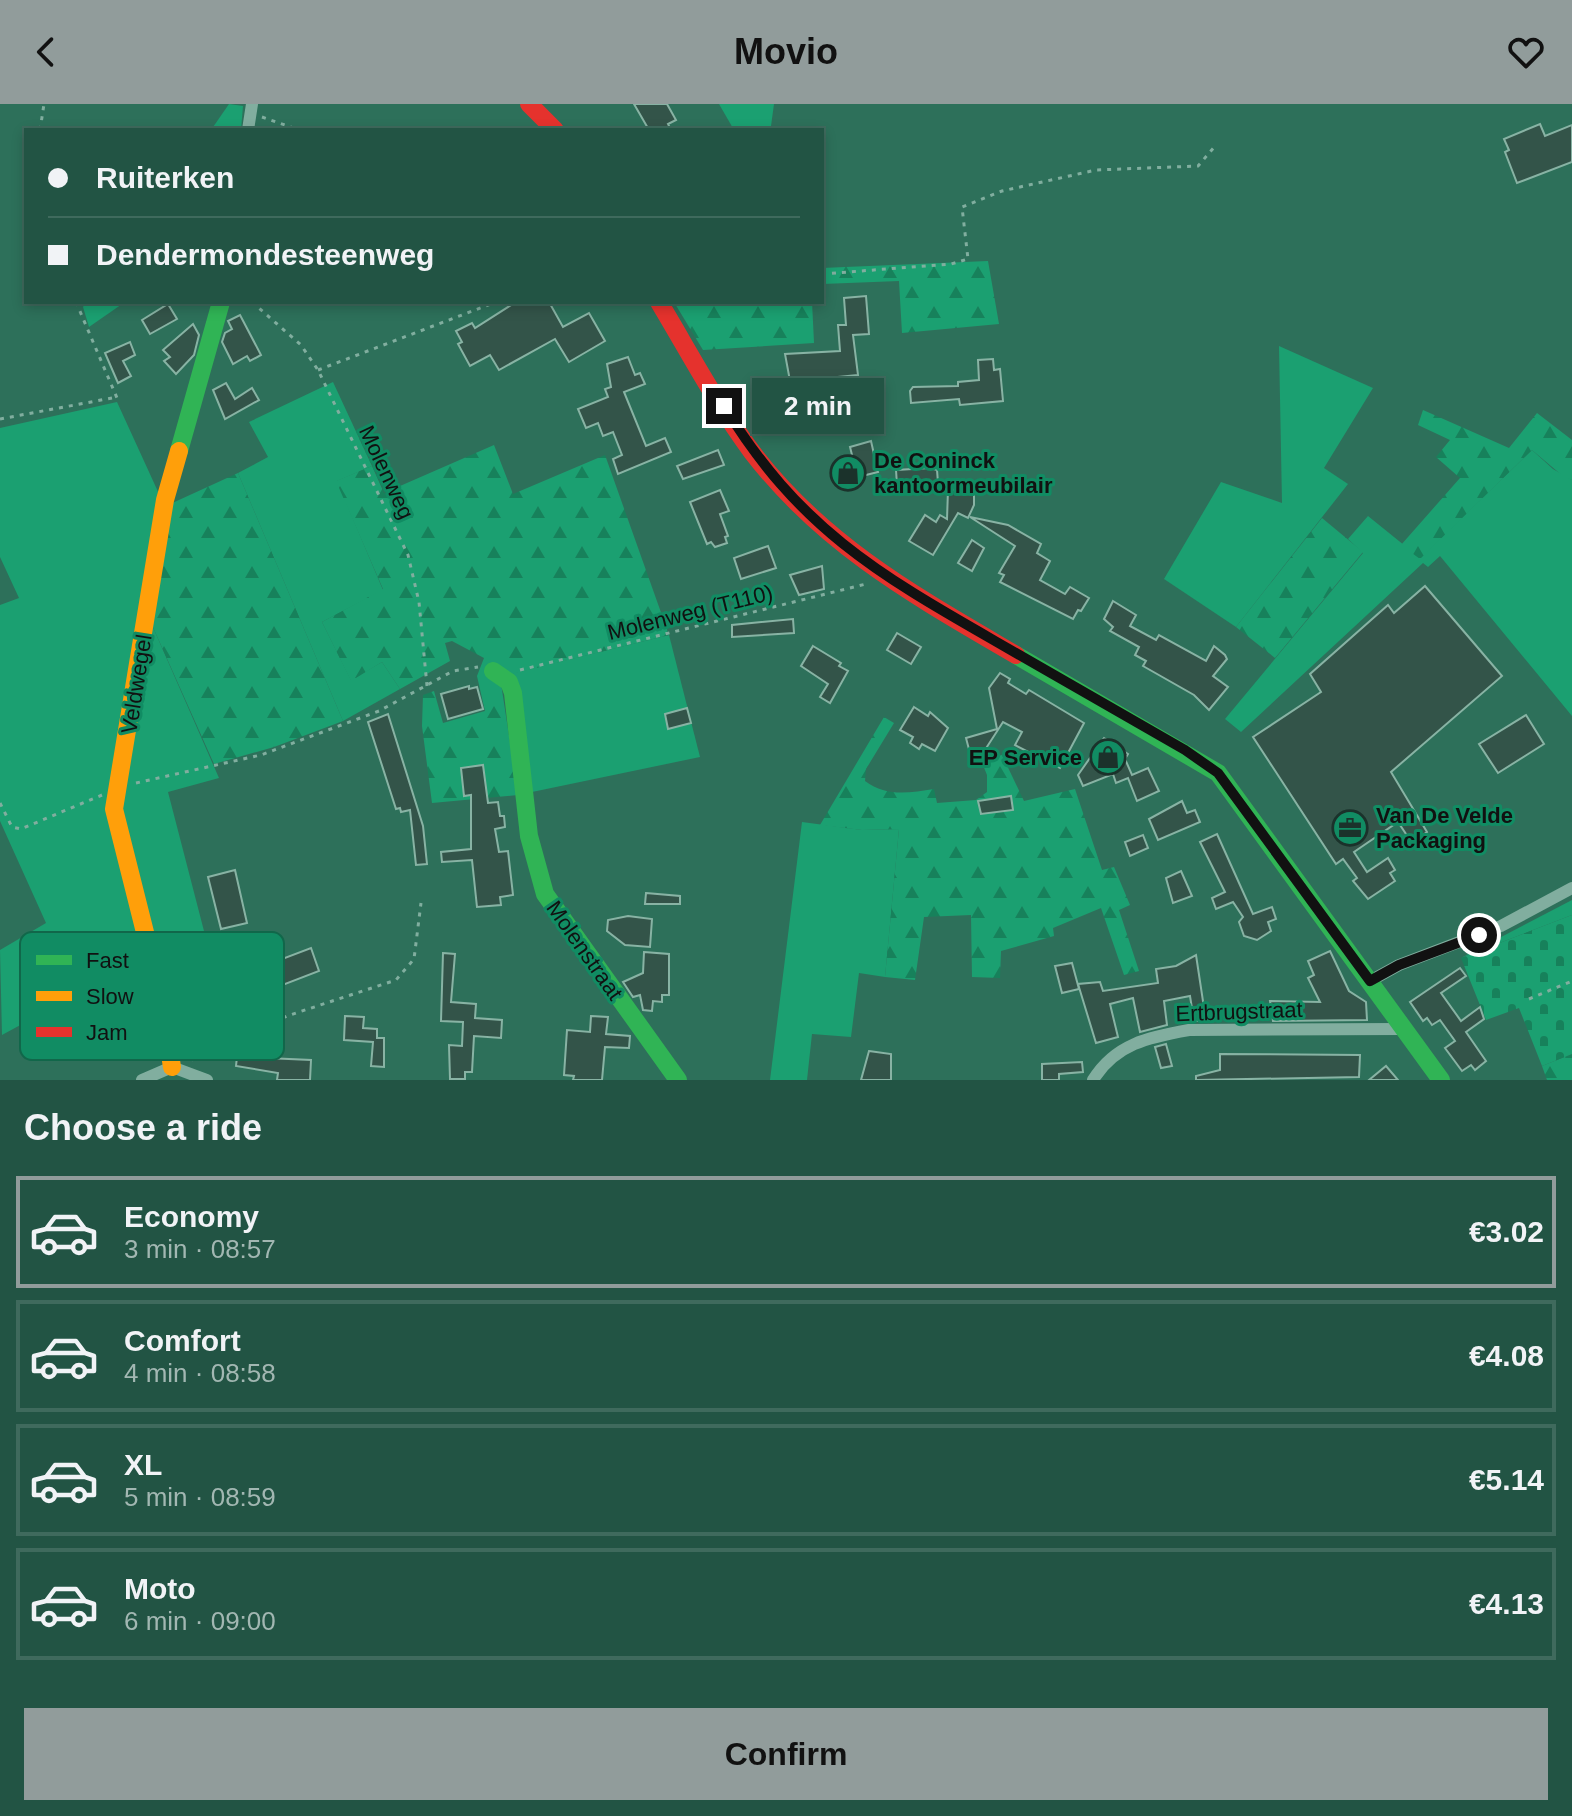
<!DOCTYPE html>
<meta charset="utf-8">
<style>
:root{--surface:#225444;--page:#2e5e4f;--text:#f1f3f6;--muted:#a2b7b2;--line:#3f6a5d;--accent:#919c9b}
body{margin:0;font-family:Arial,sans-serif;background:var(--page);color:var(--text);height:100vh;display:flex;flex-direction:column;font-size:30px;white-space:nowrap}
*{box-sizing:border-box;margin:0}
p{font-size:26px;color:var(--muted)}
.icon{flex:none;width:44px;height:44px;fill:none;stroke:currentColor;stroke-width:2;stroke-linecap:round;stroke-linejoin:round}
.map{position:relative;height:976px;overflow:hidden}
.details{display:flex;flex-direction:column;background:var(--surface);flex:1}
.details>*{flex:none}
.hud{position:absolute;left:24px;top:24px;width:800px;height:176px;border-radius:0px;box-shadow:0 4px 12px #0003,0 0 0 2px var(--line);display:grid;align-content:center;height:176px;padding:0 24px;background:var(--surface)}
.end{position:absolute;width:36px;height:36px;margin:-18px;border:10px solid #111;background:#fff;box-shadow:0 0 0 4px #fff}
.from{border-radius:50%}
.bubble{position:absolute;height:56px;border-radius:0px;background:var(--surface);box-shadow:0 4px 12px #0003,0 0 0 2px var(--line);font-size:26px;font-weight:700;line-height:56px;text-align:center}
.hud b{display:flex;align-items:center;gap:28px;height:76px;font-size:30px}
.hud b+b{border-top:2px solid var(--line)}
.hud i{width:20px;height:20px;background:var(--text)}
ul{padding:0;list-style:none}
li{display:flex;align-items:center;gap:24px;height:112px;margin:0 16px 12px;padding:0 8px;border:4px solid var(--line);border-radius:0px}
li div{flex:1}
li b{display:block;font-size:30px}
li em{font-style:normal;font-weight:700}
li.on{border-color:var(--accent)}
li>.icon{width:72px;height:72px;stroke-width:1.5}
h2{padding:0 24px;font-size:36px;line-height:96px}
.button{display:flex;gap:16px;margin-top:auto;padding:16px 24px}
.button a{flex:1;height:92px;border-radius:0px;background:var(--accent);color:#111;font-size:32px;font-weight:700;line-height:92px;text-align:center}
header{display:flex;justify-content:space-between;align-items:center;height:104px;padding:0 24px;background:var(--accent);color:#111;font-size:36px;font-weight:700}
.map>svg:first-child{display:block}
.green{fill:#1ba071}
.forest{fill:url(#forest-firs)}
.cemetery{fill:url(#cemetery-stones)}
.building{fill:#335449;stroke:#88b3a4;stroke-width:2}
.lines{fill:none;stroke-linecap:round;stroke-linejoin:round}
.path{stroke:#81ae9f;stroke-width:3;stroke-dasharray:4 6;stroke-linecap:butt}
.street{stroke:#81ae9f;stroke-width:12}
.fast{stroke:#30b455;stroke-width:18}
.slow{stroke:#ff9f0a;stroke-width:18}
.jam{stroke:#e5322d;stroke-width:18}
.route{stroke:#111;stroke-width:10}
.labels{text-anchor:middle;stroke-width:6;stroke-linejoin:round;paint-order:stroke}
.poi-label{font-size:22px;font-weight:bold;fill:#111;stroke:#118c63;text-anchor:start}
.street-label{font-size:22px;fill:#111;stroke:#118c63}
.key{fill:#118c63;stroke:#11674a;stroke-width:2}
.key-label{font-size:22px;fill:#111}
</style>
<header><svg class="icon" aria-label="back" viewBox="0 0 24 24"><path d="M15 5l-7 7 7 7"/></svg>Movio<svg class="icon" aria-label="heart" viewBox="0 0 24 24"><path d="M12 20l-8-8c-3-5 5-10 8-4 3-6 11-1 8 4z"/></svg></header>
<div class="map">
<svg width="1572" height="976" viewBox="0 0 1572 976">
<defs>
<pattern id="forest-firs" width="22" height="20" patternUnits="userSpaceOnUse" patternTransform="scale(2)"><rect width="22" height="20" fill="#1ba071"/><path d="M5 1l3.5 6h-7zM16 11l3.5 6h-7z" fill="#17815b"/></pattern>
<pattern id="cemetery-stones" width="16" height="16" patternUnits="userSpaceOnUse" patternTransform="scale(2)"><rect width="16" height="16" fill="#1ba071"/><path d="M2 7V4a2 2 0 0 1 4 0v3zM10 15v-3a2 2 0 0 1 4 0v3z" fill="#17815b"/></pattern>
</defs>
<rect width="100%" height="100%" fill="#2d705a"/>
<g class="green">
<polygon points="229,0 243,2 241,26 211,26"/>
<polygon points="719,0 774,0 771,22 763,26 734,26"/>
<polygon points="86,198 125,198 89,223 83,203"/>
<polygon points="1279,242 1373,284 1324,364 1348,380 1236,523 1164,475 1221,378 1282,399"/>
<polygon points="333,278 372,362 337,377 383,486 322,518 351,576 382,558 400,585 343,617 238,369 268,353 249,318"/>
<polygon points="117,298 160,392 109,699 144,854 2,931 0,846 46,819 0,717 0,501 19,494 0,453 0,324"/>
<polygon points="1532,346 1553,365 1572,376 1572,612 1440,452 1428,463 1423,459 1241,628 1225,615 1363,449 1348,435 1368,412 1420,454"/>
<polygon points="152,521 219,674 168,688 204,827 153,842 121,699"/>
<polygon points="669,531 700,653 532,688 510,570"/>
<polygon points="802,718 862,726 899,725 885,873 859,869 851,933 812,930 807,976 770,976"/>
<polygon points="1572,796 1572,811 1461,854"/>
</g>
<g class="forest">
<polygon points="988,157 999,220 902,229 899,177 822,180 822,164"/>
<polygon points="674,198 812,198 814,239 703,246"/>
<polygon points="1423,306 1509,344 1537,309 1572,336 1572,376 1564,373 1532,346 1420,455 1401,441 1460,374 1436,353 1450,336 1418,321"/>
<polygon points="494,341 513,390 605,351 669,531 500,573 518,691 432,699 422,622 423,591 434,587 443,619 485,607 477,572 484,554 452,537 445,539 450,557 400,585 382,558 351,577 322,518 383,485 336,377 372,362 384,389"/>
<polygon points="238,369 343,617 274,643 214,660 152,521 168,401"/>
<polygon points="1322,414 1363,448 1275,554 1236,523"/>
<path d="M884,613L894,619L866,665L865,677C886,693 909,689 934,685L937,699L976,696L987,688V671L981,656L1002,651L1024,697L1075,685L1102,766L1114,763L1130,801L1119,806L1139,867L1124,871L1101,804L1053,824L1054,832L1001,847L1000,874L972,873L971,811L924,813L915,876L885,873L899,725L862,726L820,721Z"/>
<polygon points="1572,950 1572,976 1547,976 1542,962"/>
</g>
<polygon class="cemetery" points="1572,811 1572,950 1542,962 1519,904 1486,916 1461,854"/>
<g class="building">
<polygon points="634,0 667,0 676,16 668,20 671,26 649,26"/>
<polygon points="1540,20 1545,32 1572,21 1572,58 1517,79 1505,48 1509,46 1504,35"/>
<polygon points="866,192 869,230 853,231 858,271 818,275 822,309 810,316 797,293 795,277 790,277 785,250 840,247 838,221 846,221 844,194"/>
<polygon points="516,198 549,198 563,223 589,209 605,237 569,258 555,235 499,266 490,251 470,262 458,240 462,238 456,227 472,219 475,224"/>
<polygon points="168,200 177,215 150,230 142,216"/>
<polygon points="240,211 261,251 250,257 247,252 233,260 222,238 225,229 232,225 228,217"/>
<polygon points="193,220 199,231 194,251 176,270 164,257 170,253 163,246"/>
<polygon points="130,238 135,251 123,257 131,272 118,279 105,249"/>
<polygon points="628,253 635,271 640,269 645,280 624,288 646,342 665,334 671,348 618,370 613,355 622,351 613,328 603,332 598,319 586,324 578,305 608,293 605,285 611,283 607,260"/>
<polygon points="993,255 994,266 1000,265 1003,297 960,301 959,295 911,299 910,287 913,283 958,282 958,278 979,276 978,256"/>
<polygon points="226,279 235,295 252,284 259,296 225,315 213,286"/>
<polygon points="836,294 843,308 830,315 823,301"/>
<polygon points="871,337 878,368 838,378 854,359 850,343"/>
<polygon points="718,346 724,361 683,375 677,362"/>
<polygon points="930,364 937,366 938,379 897,381 896,366"/>
<polygon points="974,385 974,401 968,414 958,409 933,451 909,437 925,411 936,418 940,411 947,415 948,386"/>
<polygon points="720,386 729,407 720,410 728,432 725,433 727,439 715,443 711,438 707,440 690,398"/>
<polygon points="970,413 1008,421 1041,440 1037,449 1050,457 1040,476 1065,490 1070,483 1089,494 1081,507 1078,506 1073,515 1000,478 1004,471 999,469 1015,442"/>
<polygon points="972,436 984,444 972,467 958,459"/>
<polygon points="768,442 776,464 741,475 734,454"/>
<polygon points="822,462 824,485 799,491 790,471"/>
<polygon points="1425,482 1502,572 1391,668 1427,728 1412,739 1398,718 1354,748 1367,768 1388,754 1395,766 1390,769 1395,777 1368,795 1353,777 1357,774 1343,755 1336,760 1253,633 1321,588 1310,570 1388,501 1394,509"/>
<polygon points="1113,497 1136,511 1130,522 1156,536 1159,531 1206,557 1214,542 1225,551 1227,555 1213,572 1228,583 1209,606 1194,591 1143,562 1146,557 1135,551 1139,543 1110,527 1113,523 1104,515"/>
<polygon points="793,515 794,529 732,533 732,521"/>
<polygon points="897,529 921,543 911,560 887,546"/>
<polygon points="813,542 841,559 839,562 848,567 830,599 820,593 828,580 801,562"/>
<polygon points="1000,569 1010,575 1008,579 1026,590 1029,586 1084,619 1060,664 1015,641 1022,628 1003,618 983,649 971,653 966,634 997,625 989,584"/>
<polygon points="469,582 469,585 477,583 483,605 448,615 441,590"/>
<polygon points="914,603 928,612 930,608 948,624 935,647 922,640 919,645 910,639 913,633 900,626"/>
<polygon points="687,604 691,619 668,625 665,610"/>
<polygon points="388,610 423,722 427,760 416,761 410,706 401,708 400,704 396,705 368,618"/>
<polygon points="1526,611 1544,640 1498,669 1479,640"/>
<polygon points="1104,634 1128,650 1125,655 1132,671 1148,664 1159,687 1137,697 1128,674 1116,679 1113,670 1083,682 1078,671"/>
<polygon points="483,661 488,699 498,698 500,712 504,712 505,723 495,725 499,748 508,747 513,791 500,793 501,801 477,803 472,756 442,758 441,748 471,745 471,691 464,692 461,664"/>
<polygon points="1011,692 1013,706 981,710 978,697"/>
<polygon points="1182,697 1187,709 1195,706 1200,718 1158,736 1149,715"/>
<polygon points="1217,730 1253,810 1272,803 1276,815 1268,818 1271,827 1257,836 1244,832 1239,818 1243,813 1233,798 1216,805 1212,794 1225,788 1200,738"/>
<polygon points="1143,731 1148,744 1130,752 1125,738"/>
<polygon points="235,766 247,819 221,825 208,773"/>
<polygon points="1181,767 1192,792 1173,799 1166,774"/>
<polygon points="646,789 680,792 680,800 645,800"/>
<polygon points="628,812 652,815 650,843 625,841 607,827 608,816"/>
<polygon points="311,844 319,867 280,882 274,858"/>
<polygon points="1330,847 1349,887 1366,898 1367,916 1273,917 1270,897 1320,898 1308,874 1314,871 1308,857"/>
<polygon points="644,848 669,850 669,891 662,891 662,898 653,897 652,907 643,906 640,891 633,893 623,878 643,869"/>
<polygon points="443,849 455,850 451,898 476,900 475,914 502,916 501,934 474,932 472,968 465,968 465,975 450,975 449,941 462,942 463,918 441,917"/>
<polygon points="1196,851 1206,917 1194,917 1190,892 1164,897 1167,921 1140,928 1133,894 1110,900 1118,933 1096,939 1078,880 1100,878 1103,887 1158,879 1156,865 1176,862"/>
<polygon points="1072,859 1079,885 1062,889 1055,862"/>
<polygon points="1460,864 1466,872 1441,889 1461,917 1480,903 1484,915 1466,928 1486,957 1475,966 1471,961 1462,967 1445,944 1455,937 1440,916 1432,921 1427,914 1423,917 1410,898"/>
<polygon points="345,912 364,913 363,924 377,925 377,934 384,934 384,963 371,962 373,938 344,936"/>
<polygon points="591,912 608,913 606,930 630,932 629,944 605,943 602,976 573,976 574,972 564,971 567,926 590,928"/>
<polygon points="1166,940 1172,962 1161,964 1155,943"/>
<polygon points="253,946 268,946 267,954 311,956 310,976 277,976 278,969 236,962 237,953"/>
<polygon points="869,947 891,950 891,976 861,976"/>
<polygon points="1220,950 1360,951 1359,973 1196,976 1196,972 1220,966"/>
<polygon points="1082,958 1083,968 1059,970 1059,976 1042,976 1042,960"/>
<polygon points="1386,962 1398,976 1369,976"/>
</g>
<g class="lines">
<g class="path">
<polyline points="262,13 299,26"/>
<polyline points="40,26 44,0"/>
<polyline points="822,170 951,160 968,155 962,103 1002,87 1096,66 1198,62 1216,41"/>
<polyline points="76,198 117,294"/>
<polyline points="252,198 301,241 318,266 408,451 419,498 427,582"/>
<polyline points="318,266 496,198"/>
<polyline points="0,315 112,294"/>
<polyline points="520,566 866,480"/>
<polyline points="136,679 261,651 379,607 453,567 478,563"/>
<polyline points="0,699 12,723 21,725 102,691"/>
<polyline points="1529,895 1572,877"/>
<polyline points="192,956 287,912 396,876 414,855 421,799"/>
</g>
<g class="street">
<polyline points="248,26 252,0"/>
<polyline points="1370,877 1399,861 1501,822 1572,784"/>
<polyline points="142,976 172,963 207,976"/>
<path d="M1093,976C1115,940 1149,933 1189,926L1403,925"/>
</g>
<g class="fast">
<polyline points="179,347 221,198"/>
<polyline points="1016,551 1218,669 1441,976"/>
<polyline points="493,567 509,578 513,589 529,732 545,790 678,976"/>
</g>
<polyline class="slow" points="172,963 161,892 114,705 165,396 179,347"/>
<g class="jam">
<polyline points="529,0 555,26"/>
<path d="M659,198C689,248 717,301 752,348C824,442 917,493 1016,551"/>
</g>
</g>
<g class="lines">
<path class="route" d="M724,302C798,423 876,469 995,537C1059,574 1122,610 1185,646L1218,669L1370,877L1399,861L1479,831"/>
</g>
<defs>
<symbol id="shop-ring" viewBox="-11 -11 22 22"><circle r="9.5" fill="#118c63" stroke="#1b322b" stroke-width="1.5"/><path d="M-5-2.5h2.3a2.7 3.5 0 0 1 5.4 0H5L5.5 6h-11ZM-1.5-2.5h3a1.5 2.3 0 0 0-3 0Z" fill="#1b322b"/></symbol>
<symbol id="office-ring" viewBox="-11 -11 22 22"><circle r="9.5" fill="#118c63" stroke="#1b322b" stroke-width="1.5"/><path d="M-6-3h4V-5.5h4V-3h4V5H-6ZM-1-4.5V-3h2v-1.5ZM-6 0V1H6V0Z" fill="#1b322b"/></symbol>
</defs>
<g fill-rule="evenodd">
<use href="#shop-ring" x="828" y="349" width="40" height="40"/>
<use href="#shop-ring" x="1088" y="633" width="40" height="40"/>
<use href="#office-ring" x="1330" y="704" width="40" height="40"/>
</g>
<g class="labels">
<g class="poi-label">
<text x="874" y="364">De Coninck<tspan x="874" dy="25">kantoormeubilair</tspan></text>
<text x="1082" y="661" text-anchor="end">EP Service</text>
<text x="1376" y="719">Van De Velde<tspan x="1376" dy="25">Packaging</tspan></text>
</g>
<g class="street-label">
<text transform="translate(387 368) rotate(65)" y="8">Molenweg</text>
<text transform="translate(690 508) rotate(-14)" y="8">Molenweg (T110)</text>
<text transform="translate(136 580) rotate(-81)" y="8">Veldwegel</text>
<text transform="translate(585 846) rotate(55)" y="8">Molenstraat</text>
<text transform="translate(1239 907) rotate(-2)" y="8">Ertbrugstraat</text>
</g>
</g>
<rect x="20" y="828" width="264" height="128" rx="12" class="key"/>
<rect x="36" y="851" width="36" height="10" fill="#30b455"/>
<rect x="36" y="887" width="36" height="10" fill="#ff9f0a"/>
<rect x="36" y="923" width="36" height="10" fill="#e5322d"/>
<g class="key-label">
<text x="86" y="864">Fast</text>
<text x="86" y="900">Slow</text>
<text x="86" y="936">Jam</text>
</g>
</svg>
<i class="end from" style="left:1479px;top:831px"></i>
<i class="end" style="left:724px;top:302px"></i>
<div class="bubble" style="left:752px;top:274px;width:132px">2 min</div>
<div class="hud">
<b><i class="from"></i>Ruiterken</b>
<b><i></i>Dendermondesteenweg</b>
</div>
</div>
<section class="details">
<h2>Choose a ride</h2>
<ul>
<li class="on"><svg class="icon" aria-label="car" viewBox="0 0 24 24"><path d="M5 17H2v-5l4-1 3-4h7l3 4 3 1v5h-3M9 17h6M6 11h13"/><circle cx="7" cy="17" r="2"/><circle cx="17" cy="17" r="2"/></svg><div><b>Economy</b><p>3 min · 08:57</p></div><em>€3.02</em></li>
<li><svg class="icon" aria-label="car" viewBox="0 0 24 24"><path d="M5 17H2v-5l4-1 3-4h7l3 4 3 1v5h-3M9 17h6M6 11h13"/><circle cx="7" cy="17" r="2"/><circle cx="17" cy="17" r="2"/></svg><div><b>Comfort</b><p>4 min · 08:58</p></div><em>€4.08</em></li>
<li><svg class="icon" aria-label="car" viewBox="0 0 24 24"><path d="M5 17H2v-5l4-1 3-4h7l3 4 3 1v5h-3M9 17h6M6 11h13"/><circle cx="7" cy="17" r="2"/><circle cx="17" cy="17" r="2"/></svg><div><b>XL</b><p>5 min · 08:59</p></div><em>€5.14</em></li>
<li><svg class="icon" aria-label="car" viewBox="0 0 24 24"><path d="M5 17H2v-5l4-1 3-4h7l3 4 3 1v5h-3M9 17h6M6 11h13"/><circle cx="7" cy="17" r="2"/><circle cx="17" cy="17" r="2"/></svg><div><b>Moto</b><p>6 min · 09:00</p></div><em>€4.13</em></li>
</ul>
<div class="button"><a>Confirm</a></div>
</section>
